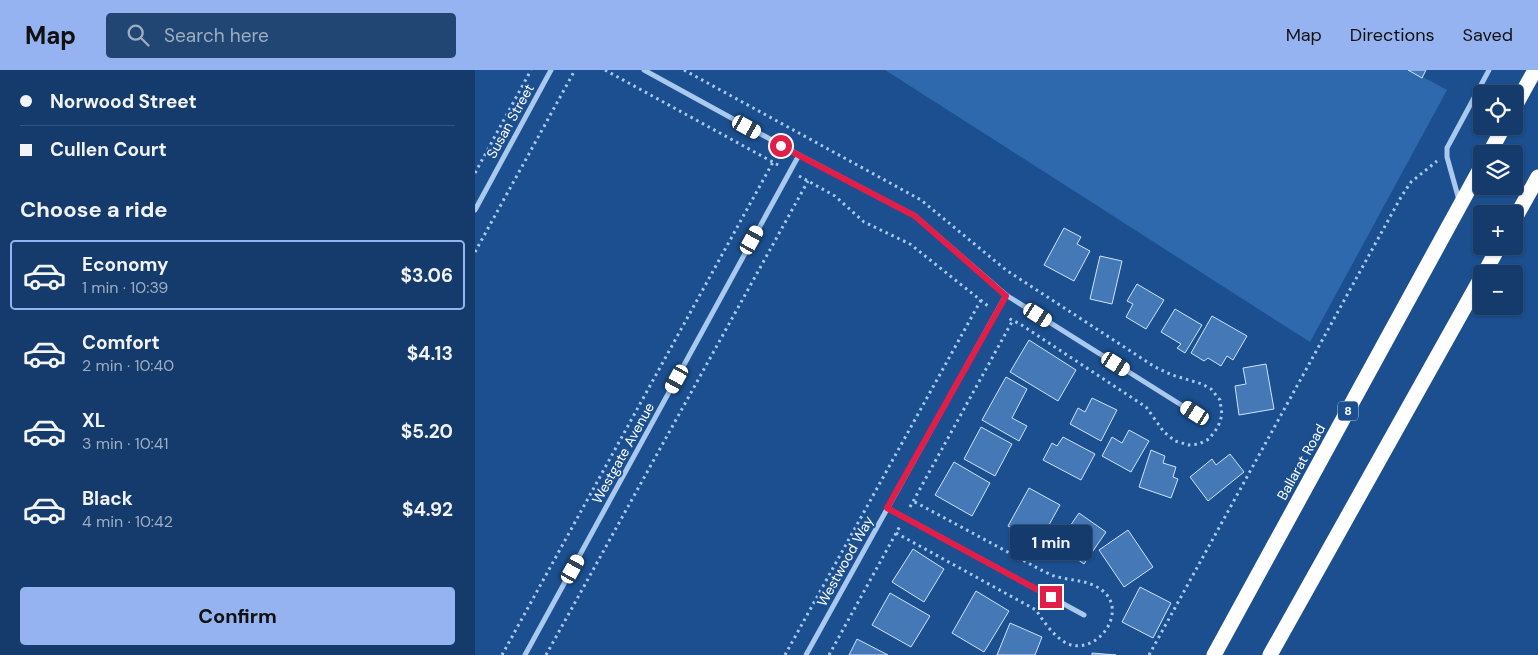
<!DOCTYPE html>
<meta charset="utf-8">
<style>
:root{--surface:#143b6b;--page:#214673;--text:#f1f3f6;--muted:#9dadc1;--line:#33557e;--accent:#95b2f1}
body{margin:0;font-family:"DM Sans",sans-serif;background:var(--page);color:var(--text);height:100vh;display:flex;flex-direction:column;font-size:19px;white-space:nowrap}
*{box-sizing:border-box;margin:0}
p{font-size:16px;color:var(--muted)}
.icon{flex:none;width:28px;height:28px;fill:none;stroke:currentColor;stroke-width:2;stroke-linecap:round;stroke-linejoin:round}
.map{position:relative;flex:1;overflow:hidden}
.side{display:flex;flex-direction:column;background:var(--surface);width:475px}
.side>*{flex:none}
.top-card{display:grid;align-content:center;height:110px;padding:0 20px;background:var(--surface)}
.tools{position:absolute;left:998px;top:15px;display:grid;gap:10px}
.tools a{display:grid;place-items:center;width:50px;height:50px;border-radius:5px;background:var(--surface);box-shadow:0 1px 4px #0004,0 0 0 1px var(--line);font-size:25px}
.end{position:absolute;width:22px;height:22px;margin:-11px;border:6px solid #e11d48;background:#fff;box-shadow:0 0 0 2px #fff}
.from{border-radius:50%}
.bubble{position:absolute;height:35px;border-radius:5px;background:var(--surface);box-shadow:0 1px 4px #0004,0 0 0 1px var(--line);font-size:16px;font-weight:700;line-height:35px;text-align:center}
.car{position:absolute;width:15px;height:30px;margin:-15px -8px;border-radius:6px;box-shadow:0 0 4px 1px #0007;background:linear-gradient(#fff 24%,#345 0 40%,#fff 0 76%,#345 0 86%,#fff 0)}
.top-card b{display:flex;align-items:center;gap:18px;height:48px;font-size:19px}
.top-card b+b{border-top:1px solid var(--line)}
.top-card i{width:12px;height:12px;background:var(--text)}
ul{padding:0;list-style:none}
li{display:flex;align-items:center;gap:15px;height:70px;margin:0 10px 8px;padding:0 10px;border:2px solid transparent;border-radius:5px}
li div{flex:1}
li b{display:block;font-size:19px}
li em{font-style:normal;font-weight:700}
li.on{border-color:var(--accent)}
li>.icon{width:45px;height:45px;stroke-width:1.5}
h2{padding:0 20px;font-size:22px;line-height:60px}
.primary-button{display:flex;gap:10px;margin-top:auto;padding:10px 20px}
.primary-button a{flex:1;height:58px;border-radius:5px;background:var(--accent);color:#111;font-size:20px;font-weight:700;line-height:58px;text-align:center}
header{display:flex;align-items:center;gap:30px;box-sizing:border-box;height:70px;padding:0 25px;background:var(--accent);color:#111}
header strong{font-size:24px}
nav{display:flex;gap:28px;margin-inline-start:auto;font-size:18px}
.search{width:350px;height:45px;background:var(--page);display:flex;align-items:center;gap:12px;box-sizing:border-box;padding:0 18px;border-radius:5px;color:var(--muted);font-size:19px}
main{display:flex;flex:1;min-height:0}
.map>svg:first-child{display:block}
.green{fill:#2e69ad}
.building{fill:#4478b7;stroke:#cfe3fa}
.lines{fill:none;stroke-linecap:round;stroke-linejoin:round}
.path{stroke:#a9c9ee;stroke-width:3;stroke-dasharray:2.5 4;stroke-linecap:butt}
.street{stroke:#a9c9ee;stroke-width:5}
.highway{stroke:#fff;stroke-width:15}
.route{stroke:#e11d48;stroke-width:6}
.labels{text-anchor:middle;stroke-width:4;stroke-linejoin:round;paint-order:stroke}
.shield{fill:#1b4f8f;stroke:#bbcadd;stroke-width:1}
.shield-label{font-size:12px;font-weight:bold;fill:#fff}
.street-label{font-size:14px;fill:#fff;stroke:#1b4f8f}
</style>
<header>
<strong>Map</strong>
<div class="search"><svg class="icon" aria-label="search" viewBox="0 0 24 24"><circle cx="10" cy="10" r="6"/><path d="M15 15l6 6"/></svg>Search here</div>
<nav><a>Map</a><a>Directions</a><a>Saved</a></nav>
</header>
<main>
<section class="side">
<div class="top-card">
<b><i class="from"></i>Norwood Street</b>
<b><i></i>Cullen Court</b>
</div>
<h2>Choose a ride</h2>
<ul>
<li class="on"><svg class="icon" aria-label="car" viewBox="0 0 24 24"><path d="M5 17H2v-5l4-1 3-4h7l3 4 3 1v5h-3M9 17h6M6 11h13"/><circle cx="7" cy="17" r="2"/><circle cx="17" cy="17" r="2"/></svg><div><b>Economy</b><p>1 min · 10:39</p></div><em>$3.06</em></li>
<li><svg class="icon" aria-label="car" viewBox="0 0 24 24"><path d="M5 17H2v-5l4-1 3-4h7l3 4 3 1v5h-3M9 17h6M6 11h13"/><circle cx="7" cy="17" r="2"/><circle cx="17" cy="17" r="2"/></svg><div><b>Comfort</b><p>2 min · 10:40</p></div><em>$4.13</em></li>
<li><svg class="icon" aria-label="car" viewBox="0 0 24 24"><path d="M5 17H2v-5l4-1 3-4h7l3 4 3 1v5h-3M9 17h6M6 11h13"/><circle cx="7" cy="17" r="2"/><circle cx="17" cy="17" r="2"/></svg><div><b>XL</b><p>3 min · 10:41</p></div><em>$5.20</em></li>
<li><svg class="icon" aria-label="car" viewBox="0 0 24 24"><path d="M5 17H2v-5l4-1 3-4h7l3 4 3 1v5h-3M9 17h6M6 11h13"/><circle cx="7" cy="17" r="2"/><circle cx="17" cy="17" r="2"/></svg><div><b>Black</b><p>4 min · 10:42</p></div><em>$4.92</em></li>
</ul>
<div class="primary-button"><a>Confirm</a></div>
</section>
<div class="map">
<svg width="1063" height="585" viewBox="0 0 1063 585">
<rect width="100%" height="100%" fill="#1b4f8f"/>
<polygon class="green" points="410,0 935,0 972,20 835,272"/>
<g class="building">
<polygon points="933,0 951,0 947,8"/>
<polygon points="589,158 606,167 602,174 615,181 599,211 569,195"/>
<polygon points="625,186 647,191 637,234 615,229"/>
<polygon points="662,214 689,230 671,259 651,247 658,234 652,231"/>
<polygon points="700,239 727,255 710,283 702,278 706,274 686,262"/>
<polygon points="737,246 772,266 758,290 752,286 746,296 733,288 729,291 716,283"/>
<polygon points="554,270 601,300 583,331 535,302"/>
<polygon points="791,294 799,339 764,345 760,316 771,314 768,298"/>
<polygon points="531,307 552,319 537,348 552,356 544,371 507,350"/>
<polygon points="617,328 642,340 626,371 595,354 603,338 610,342"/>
<polygon points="506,357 537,374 520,406 489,389"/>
<polygon points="654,360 674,371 656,402 627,386 637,367 647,373"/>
<polygon points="588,367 620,384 606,410 568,390 577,373 582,376"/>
<polygon points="676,380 690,386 688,393 701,397 698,407 703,409 696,428 664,417"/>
<polygon points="755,384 769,402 733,431 715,407 737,389 741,395"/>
<polygon points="479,392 515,413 497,446 460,425"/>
<polygon points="554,418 585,435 564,473 533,456"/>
<polygon points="604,443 631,462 609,494 582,475"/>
<polygon points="653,460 678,497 649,517 624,480"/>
<polygon points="438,479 469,499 449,532 417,512"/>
<polygon points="665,517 696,533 678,568 647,552"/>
<polygon points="501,521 534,541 509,582 477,563"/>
<polygon points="415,523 455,546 436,577 397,555"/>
<polygon points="535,553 567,567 560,585 522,585"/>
<polygon points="382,569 413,585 374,585"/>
<polygon points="617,583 641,585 617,585"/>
</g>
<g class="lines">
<g class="path">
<polyline points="130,0 305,96"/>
<polyline points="209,0 446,130 531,200 680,297 697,305 727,314 736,319 745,330 747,345 743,357 734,369 724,374 714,375 700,371 689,362 671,337 545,254 531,247"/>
<polyline points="0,103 56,0"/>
<polyline points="324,106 360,126 389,152 435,174 513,236"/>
<polyline points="0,182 100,0"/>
<polyline points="435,437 538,250"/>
<path d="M421,463L561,540C569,552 579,567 593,574C623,585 653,542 628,521C615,510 598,511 583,507C577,506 571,502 566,500L438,431"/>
<polyline points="27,585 298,92"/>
<polyline points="71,585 333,111"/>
<polyline points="310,585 506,230"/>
<polyline points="354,585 425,456"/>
<polyline points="674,585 926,127 936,112 962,91"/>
</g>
<g class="street">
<polyline points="169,0 324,85 440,146 531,225 719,343"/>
<polyline points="984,130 972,87 972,78 1014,0"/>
<polyline points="0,140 76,0"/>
<polyline points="412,438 609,545"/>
<polyline points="50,585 324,85"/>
<polyline points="331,585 531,225"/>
</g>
<g class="highway">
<polyline points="1039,38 1060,0"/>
<polyline points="1014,84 1029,56"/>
<polyline points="1039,150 1063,107"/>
<polyline points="1009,204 1024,176"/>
<polyline points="739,585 1006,97"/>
<polyline points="795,585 1006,208"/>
</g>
</g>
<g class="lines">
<polyline class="route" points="306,76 440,146 531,226 412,438 576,527"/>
</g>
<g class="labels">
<rect class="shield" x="863" y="331.5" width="20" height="19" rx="4"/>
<g class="shield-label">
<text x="873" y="345">8</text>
</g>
<g class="street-label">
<text transform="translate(35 51) rotate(-61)" y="5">Susan Street</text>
<text transform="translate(148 383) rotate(-61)" y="5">Westgate Avenue</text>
<text transform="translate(826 392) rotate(-61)" y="5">Ballarat Road</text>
<text transform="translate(370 491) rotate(-61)" y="5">Westwood Way</text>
</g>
</g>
</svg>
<div class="tools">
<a><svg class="icon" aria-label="locate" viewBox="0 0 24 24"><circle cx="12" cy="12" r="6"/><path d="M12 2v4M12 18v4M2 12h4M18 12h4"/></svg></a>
<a><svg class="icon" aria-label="layers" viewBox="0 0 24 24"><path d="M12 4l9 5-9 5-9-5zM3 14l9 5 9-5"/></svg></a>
<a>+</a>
<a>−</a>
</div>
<i class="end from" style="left:306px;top:76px"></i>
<i class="end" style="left:576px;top:527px"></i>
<div class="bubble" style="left:535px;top:455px;width:82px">1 min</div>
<i class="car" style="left:272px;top:57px;rotate:119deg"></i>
<i class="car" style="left:277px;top:170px;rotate:29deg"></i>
<i class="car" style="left:563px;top:245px;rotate:122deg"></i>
<i class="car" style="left:641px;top:294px;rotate:122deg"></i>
<i class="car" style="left:202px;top:309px;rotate:209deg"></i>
<i class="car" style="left:720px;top:343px;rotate:302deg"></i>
<i class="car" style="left:98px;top:499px;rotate:29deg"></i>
</div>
</main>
